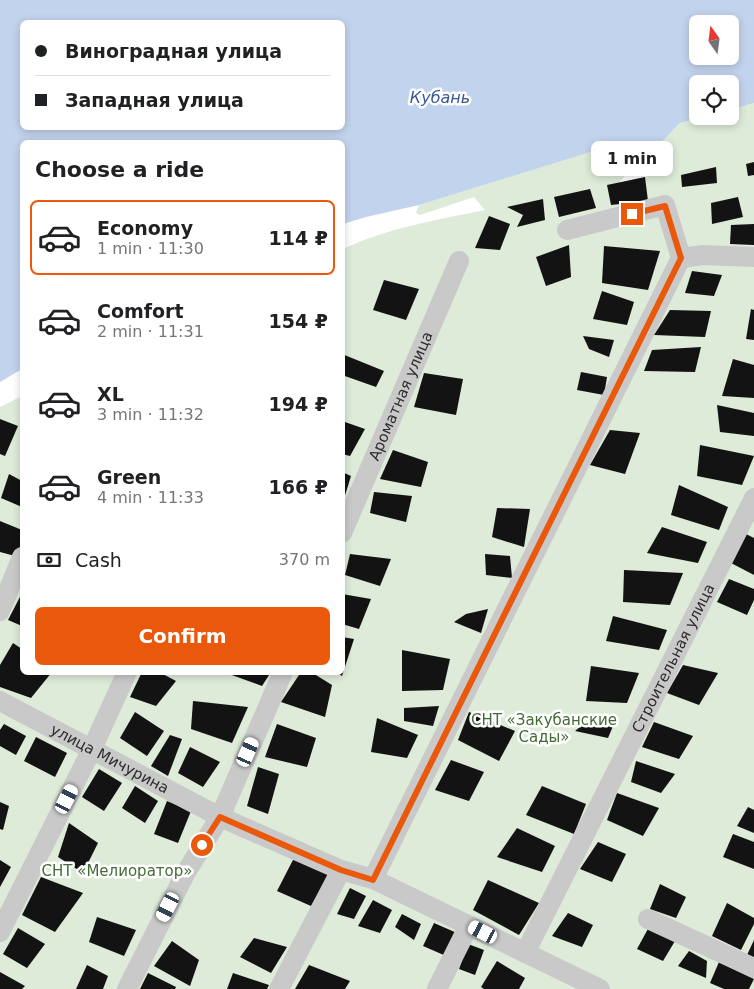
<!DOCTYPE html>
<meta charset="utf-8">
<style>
:root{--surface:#fff;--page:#f6f6f6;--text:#202124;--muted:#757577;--line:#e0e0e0;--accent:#ea580c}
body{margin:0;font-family:"DejaVu Sans",sans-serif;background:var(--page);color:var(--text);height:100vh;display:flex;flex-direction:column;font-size:19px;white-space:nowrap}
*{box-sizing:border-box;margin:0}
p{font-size:16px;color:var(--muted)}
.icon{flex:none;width:28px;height:28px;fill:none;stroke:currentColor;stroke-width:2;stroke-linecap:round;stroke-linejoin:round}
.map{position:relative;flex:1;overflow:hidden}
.details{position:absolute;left:20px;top:140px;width:325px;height:535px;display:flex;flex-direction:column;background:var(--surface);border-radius:8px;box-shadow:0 2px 8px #0003}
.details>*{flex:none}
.top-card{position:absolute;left:20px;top:20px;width:325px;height:110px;border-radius:8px;box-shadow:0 2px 8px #0003;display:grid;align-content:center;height:110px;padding:0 15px;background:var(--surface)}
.needle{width:32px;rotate:346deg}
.fabs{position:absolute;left:689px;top:15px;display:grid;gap:10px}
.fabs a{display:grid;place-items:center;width:50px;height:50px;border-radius:8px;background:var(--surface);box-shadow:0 2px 8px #0003;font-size:25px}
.end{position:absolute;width:22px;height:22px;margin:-11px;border:6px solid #ea580c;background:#fff;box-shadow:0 0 0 2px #fff}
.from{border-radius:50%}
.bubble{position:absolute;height:35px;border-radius:8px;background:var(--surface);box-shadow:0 2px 8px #0003;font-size:16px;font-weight:800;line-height:35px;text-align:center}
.car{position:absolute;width:15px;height:30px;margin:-15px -8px;border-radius:6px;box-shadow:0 0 4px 1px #0007;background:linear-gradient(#fff 24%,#345 0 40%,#fff 0 76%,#345 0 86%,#fff 0)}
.top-card b{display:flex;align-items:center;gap:18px;height:48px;font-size:19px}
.top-card b+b{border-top:1px solid var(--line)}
.top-card i{width:12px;height:12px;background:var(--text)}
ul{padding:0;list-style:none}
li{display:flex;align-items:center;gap:15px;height:75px;margin:0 10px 8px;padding:0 5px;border:2px solid transparent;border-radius:8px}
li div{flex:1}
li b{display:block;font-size:19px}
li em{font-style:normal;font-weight:800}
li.on{border-color:var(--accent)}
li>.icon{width:45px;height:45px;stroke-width:1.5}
h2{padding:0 15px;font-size:22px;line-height:60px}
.pay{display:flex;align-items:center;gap:12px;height:55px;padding:0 15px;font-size:19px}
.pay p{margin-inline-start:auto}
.cta{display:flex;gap:10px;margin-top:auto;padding:10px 15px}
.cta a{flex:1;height:58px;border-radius:8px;background:var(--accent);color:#fff;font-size:20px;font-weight:800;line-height:58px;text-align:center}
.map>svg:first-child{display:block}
.green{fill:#deebd8;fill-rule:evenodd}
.water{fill:#c2d3ed;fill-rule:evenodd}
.building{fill:#131313}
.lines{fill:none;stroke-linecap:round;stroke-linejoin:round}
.street{stroke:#c9c9c9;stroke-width:20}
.route{stroke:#ea580c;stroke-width:6}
.labels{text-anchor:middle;stroke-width:5;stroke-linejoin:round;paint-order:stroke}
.street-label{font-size:15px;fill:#2c2c2c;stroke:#fff}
.park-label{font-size:15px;fill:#436a37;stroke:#fff}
.water-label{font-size:16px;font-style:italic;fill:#365992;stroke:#fff}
</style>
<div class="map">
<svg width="754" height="989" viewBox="0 0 754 989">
<rect width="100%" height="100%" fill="#fff"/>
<path class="green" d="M754,103V989H0V407L22,396V672H342L343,249C387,228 437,220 485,210L474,197L420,215L416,213L419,205L619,142L635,157L651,153L680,123L706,116H730V110ZM659,160L667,172L619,183L635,163Z"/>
<path class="water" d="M0,0H754V103L730,110V84H698V116H706L680,123L651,153L635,157L619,143L419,205L366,217L343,224L342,142H22V369L0,382ZM22,22H342V128H22ZM698,24H730V56H698Z"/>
<g class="building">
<polygon points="754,162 754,175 748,176 746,164"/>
<polygon points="716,167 717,183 682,187 681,175"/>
<polygon points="645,177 648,201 611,205 607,185"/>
<polygon points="590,189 596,208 559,217 554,197"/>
<polygon points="738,197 743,217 712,224 711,203"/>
<polygon points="543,199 545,220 517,227 523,215 507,207"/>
<polygon points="489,216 510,224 500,250 475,248"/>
<polygon points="754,224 754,245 730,244 731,225"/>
<polygon points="569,245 571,277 546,286 536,257"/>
<polygon points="604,246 660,251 648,290 602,283"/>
<polygon points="692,271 722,275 714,296 685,293"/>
<polygon points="384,280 419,289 406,320 373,310"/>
<polygon points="602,291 634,302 627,325 593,319"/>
<polygon points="751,309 754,310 754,340 746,339"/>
<polygon points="670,310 711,311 705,337 654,335"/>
<polygon points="583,336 614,340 609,357 589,349"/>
<polygon points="701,347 695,372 644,371 652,350"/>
<polygon points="342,354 384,371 376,387 342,375"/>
<polygon points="733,359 754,365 754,398 722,396"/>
<polygon points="581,372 607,377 604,395 577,390"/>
<polygon points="424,373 463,379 456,415 414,407"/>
<polygon points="717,405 754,413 754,436 720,432"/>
<polygon points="0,419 18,426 5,456 0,454"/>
<polygon points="342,421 365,429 350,456 342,454"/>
<polygon points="610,430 640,433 625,474 590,465"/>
<polygon points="700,445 754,456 742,485 697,476"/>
<polygon points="393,450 428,462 421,487 380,479"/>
<polygon points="342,472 351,476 343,502 342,502"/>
<polygon points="9,474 22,481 22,507 1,498"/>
<polygon points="679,485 728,507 719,530 671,515"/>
<polygon points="374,492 412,496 406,522 370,513"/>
<polygon points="497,508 530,509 524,547 492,537"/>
<polygon points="0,521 22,530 22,543 15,556 0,552"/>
<polygon points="662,527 707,542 698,563 647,553"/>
<polygon points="746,534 754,538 754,575 731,563"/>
<polygon points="350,554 391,559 380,586 345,575"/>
<polygon points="485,554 510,556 512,578 486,575"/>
<polygon points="624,570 683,573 670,605 623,602"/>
<polygon points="729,579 754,589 754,600 747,615 717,602"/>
<polygon points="22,593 22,626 8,620"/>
<polygon points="342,594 371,599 359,629 342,624"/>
<polygon points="488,609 481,633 454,622 466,614"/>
<polygon points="613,616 667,630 659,650 606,641"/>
<polygon points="342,637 354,639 342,676 336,672 342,672"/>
<polygon points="13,643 22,649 22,672 52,672 31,698 0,687 0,665"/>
<polygon points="402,650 450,659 443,690 402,691"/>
<polygon points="683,665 718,673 699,705 667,693"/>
<polygon points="591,666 639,673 627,703 586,701"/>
<polygon points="142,672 159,672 176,681 156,706 130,697"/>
<polygon points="230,672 271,672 262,686 229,674"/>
<polygon points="301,672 311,672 332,685 325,717 281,702"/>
<polygon points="193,701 248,707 232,743 191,729"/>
<polygon points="439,706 433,726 404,721 404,708"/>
<polygon points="135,712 164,731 147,756 120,738"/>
<polygon points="469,712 515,731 499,761 458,740"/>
<polygon points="377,718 418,735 407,758 371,752"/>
<polygon points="616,719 608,738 575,731 587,721"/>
<polygon points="654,722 693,736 679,759 642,747"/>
<polygon points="4,724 26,736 16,755 0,746 0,730"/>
<polygon points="277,724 316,738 307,767 265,757"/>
<polygon points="170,735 182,739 168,776 151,766"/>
<polygon points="36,737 67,753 55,777 24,761"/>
<polygon points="190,747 220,762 203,787 178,773"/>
<polygon points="451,760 484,772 469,801 435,790"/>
<polygon points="636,761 675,774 661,793 631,782"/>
<polygon points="258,767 279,774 268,814 247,806"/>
<polygon points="99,769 122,783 104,811 82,797"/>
<polygon points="135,786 158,801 145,823 122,808"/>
<polygon points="542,786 586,804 574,834 526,815"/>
<polygon points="617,793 659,808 643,836 607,820"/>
<polygon points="167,801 191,811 178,843 154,834"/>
<polygon points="0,802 9,806 3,830 0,829"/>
<polygon points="748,807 754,810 754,833 737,826"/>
<polygon points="69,823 98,843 83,873 58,857"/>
<polygon points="517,828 555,846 542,872 497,857"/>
<polygon points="733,834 754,842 754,869 723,857"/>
<polygon points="598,842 626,854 612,882 580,869"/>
<polygon points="295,856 331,872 311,906 277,891"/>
<polygon points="0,860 11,867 0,887"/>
<polygon points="41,877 83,893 55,932 22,915"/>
<polygon points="488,880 539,903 519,935 473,910"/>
<polygon points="660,884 686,897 676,918 650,909"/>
<polygon points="350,888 366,896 354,919 337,914"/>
<polygon points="373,900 392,910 380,933 358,926"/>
<polygon points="727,903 754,918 754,924 741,950 712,936"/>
<polygon points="568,913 593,925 582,947 552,936"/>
<polygon points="402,914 421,924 414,940 395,927"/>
<polygon points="97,917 136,930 124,956 89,942"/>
<polygon points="434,923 457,933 446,956 423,946"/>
<polygon points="649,927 675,941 663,961 637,949"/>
<polygon points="18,928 45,944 27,968 3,954"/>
<polygon points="254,938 287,947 271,973 240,957"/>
<polygon points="754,940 754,959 747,955"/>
<polygon points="172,941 199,960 190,986 154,966"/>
<polygon points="468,944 484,950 475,975 459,969"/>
<polygon points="689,951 707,961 706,978 678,966"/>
<polygon points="497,961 525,978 519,989 484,989 481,987"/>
<polygon points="719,962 754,979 749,989 724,989 710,983"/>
<polygon points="87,965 108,976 103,989 76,989"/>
<polygon points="309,965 350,981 345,989 295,989"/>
<polygon points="0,972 25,986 22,989 0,989"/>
<polygon points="148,973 176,987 175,989 140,989"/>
<polygon points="233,973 269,985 267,989 227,989"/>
</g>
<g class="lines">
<g class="street">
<polyline points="567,230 665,205 681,258"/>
<polyline points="681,258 703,255 754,257"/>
<path id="s1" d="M342,533L459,261"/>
<polyline points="0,611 22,557"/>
<path id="s2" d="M0,701L220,817L341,870L373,879L600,989"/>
<polyline points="373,879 681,258"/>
<polyline points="648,919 754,968"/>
<polyline points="0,932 92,749 127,672"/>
<path id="s3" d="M525,953L754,498"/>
<polyline points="127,989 185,874 220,817 283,672"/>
<polyline points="279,989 341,870"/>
<polyline points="437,989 469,925"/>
</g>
</g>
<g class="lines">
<polyline class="route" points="202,845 220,817 341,870 373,880 681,258 665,206 632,214"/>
</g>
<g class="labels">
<g class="street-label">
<text dy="5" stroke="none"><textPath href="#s1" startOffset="149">Ароматная улица</textPath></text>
<text dy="5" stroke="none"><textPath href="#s3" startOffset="330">Строительная улица</textPath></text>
<text dy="5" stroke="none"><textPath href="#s2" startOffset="124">улица Мичурина</textPath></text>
</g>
<g class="park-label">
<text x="544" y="725">СНТ «Закубанские<tspan x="544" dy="17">Сады»</tspan></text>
<text x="117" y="876">СНТ «Мелиоратор»</text>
</g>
<g class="water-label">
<text x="440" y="103">Кубань</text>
</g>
</g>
</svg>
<div class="fabs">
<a><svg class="needle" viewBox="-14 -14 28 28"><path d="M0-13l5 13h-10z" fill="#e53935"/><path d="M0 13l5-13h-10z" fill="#757577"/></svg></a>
<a><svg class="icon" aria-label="locate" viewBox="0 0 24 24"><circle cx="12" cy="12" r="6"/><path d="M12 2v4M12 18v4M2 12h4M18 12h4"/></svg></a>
</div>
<i class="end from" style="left:202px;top:845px"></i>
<i class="end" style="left:632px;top:214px"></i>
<div class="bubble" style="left:591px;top:141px;width:82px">1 min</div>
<i class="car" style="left:248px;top:752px;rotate:24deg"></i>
<i class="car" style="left:67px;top:799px;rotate:27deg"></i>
<i class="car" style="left:168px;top:907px;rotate:207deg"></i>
<i class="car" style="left:483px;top:932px;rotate:297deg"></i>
<div class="top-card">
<b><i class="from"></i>Виноградная улица</b>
<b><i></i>Западная улица</b>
</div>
<section class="details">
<h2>Choose a ride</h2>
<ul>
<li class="on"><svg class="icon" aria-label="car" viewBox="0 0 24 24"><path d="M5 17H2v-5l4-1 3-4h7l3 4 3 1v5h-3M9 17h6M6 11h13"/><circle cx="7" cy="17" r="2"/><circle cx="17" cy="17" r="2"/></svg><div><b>Economy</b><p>1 min · 11:30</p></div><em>114 ₽</em></li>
<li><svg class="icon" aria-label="car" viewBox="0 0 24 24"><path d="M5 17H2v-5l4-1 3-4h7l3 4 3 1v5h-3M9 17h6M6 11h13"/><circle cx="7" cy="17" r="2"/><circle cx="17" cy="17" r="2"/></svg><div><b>Comfort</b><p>2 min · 11:31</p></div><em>154 ₽</em></li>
<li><svg class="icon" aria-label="car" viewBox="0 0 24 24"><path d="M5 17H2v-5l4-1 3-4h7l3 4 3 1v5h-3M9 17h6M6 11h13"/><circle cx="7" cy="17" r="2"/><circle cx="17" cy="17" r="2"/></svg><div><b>XL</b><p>3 min · 11:32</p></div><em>194 ₽</em></li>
<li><svg class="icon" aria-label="car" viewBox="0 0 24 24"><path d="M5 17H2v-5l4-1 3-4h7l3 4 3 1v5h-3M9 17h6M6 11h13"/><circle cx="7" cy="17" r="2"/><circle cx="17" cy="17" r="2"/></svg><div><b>Green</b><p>4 min · 11:33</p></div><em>166 ₽</em></li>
</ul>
<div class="pay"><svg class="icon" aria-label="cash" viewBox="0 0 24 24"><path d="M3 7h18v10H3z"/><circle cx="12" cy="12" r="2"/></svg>Cash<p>370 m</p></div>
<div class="cta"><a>Confirm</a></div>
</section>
</div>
